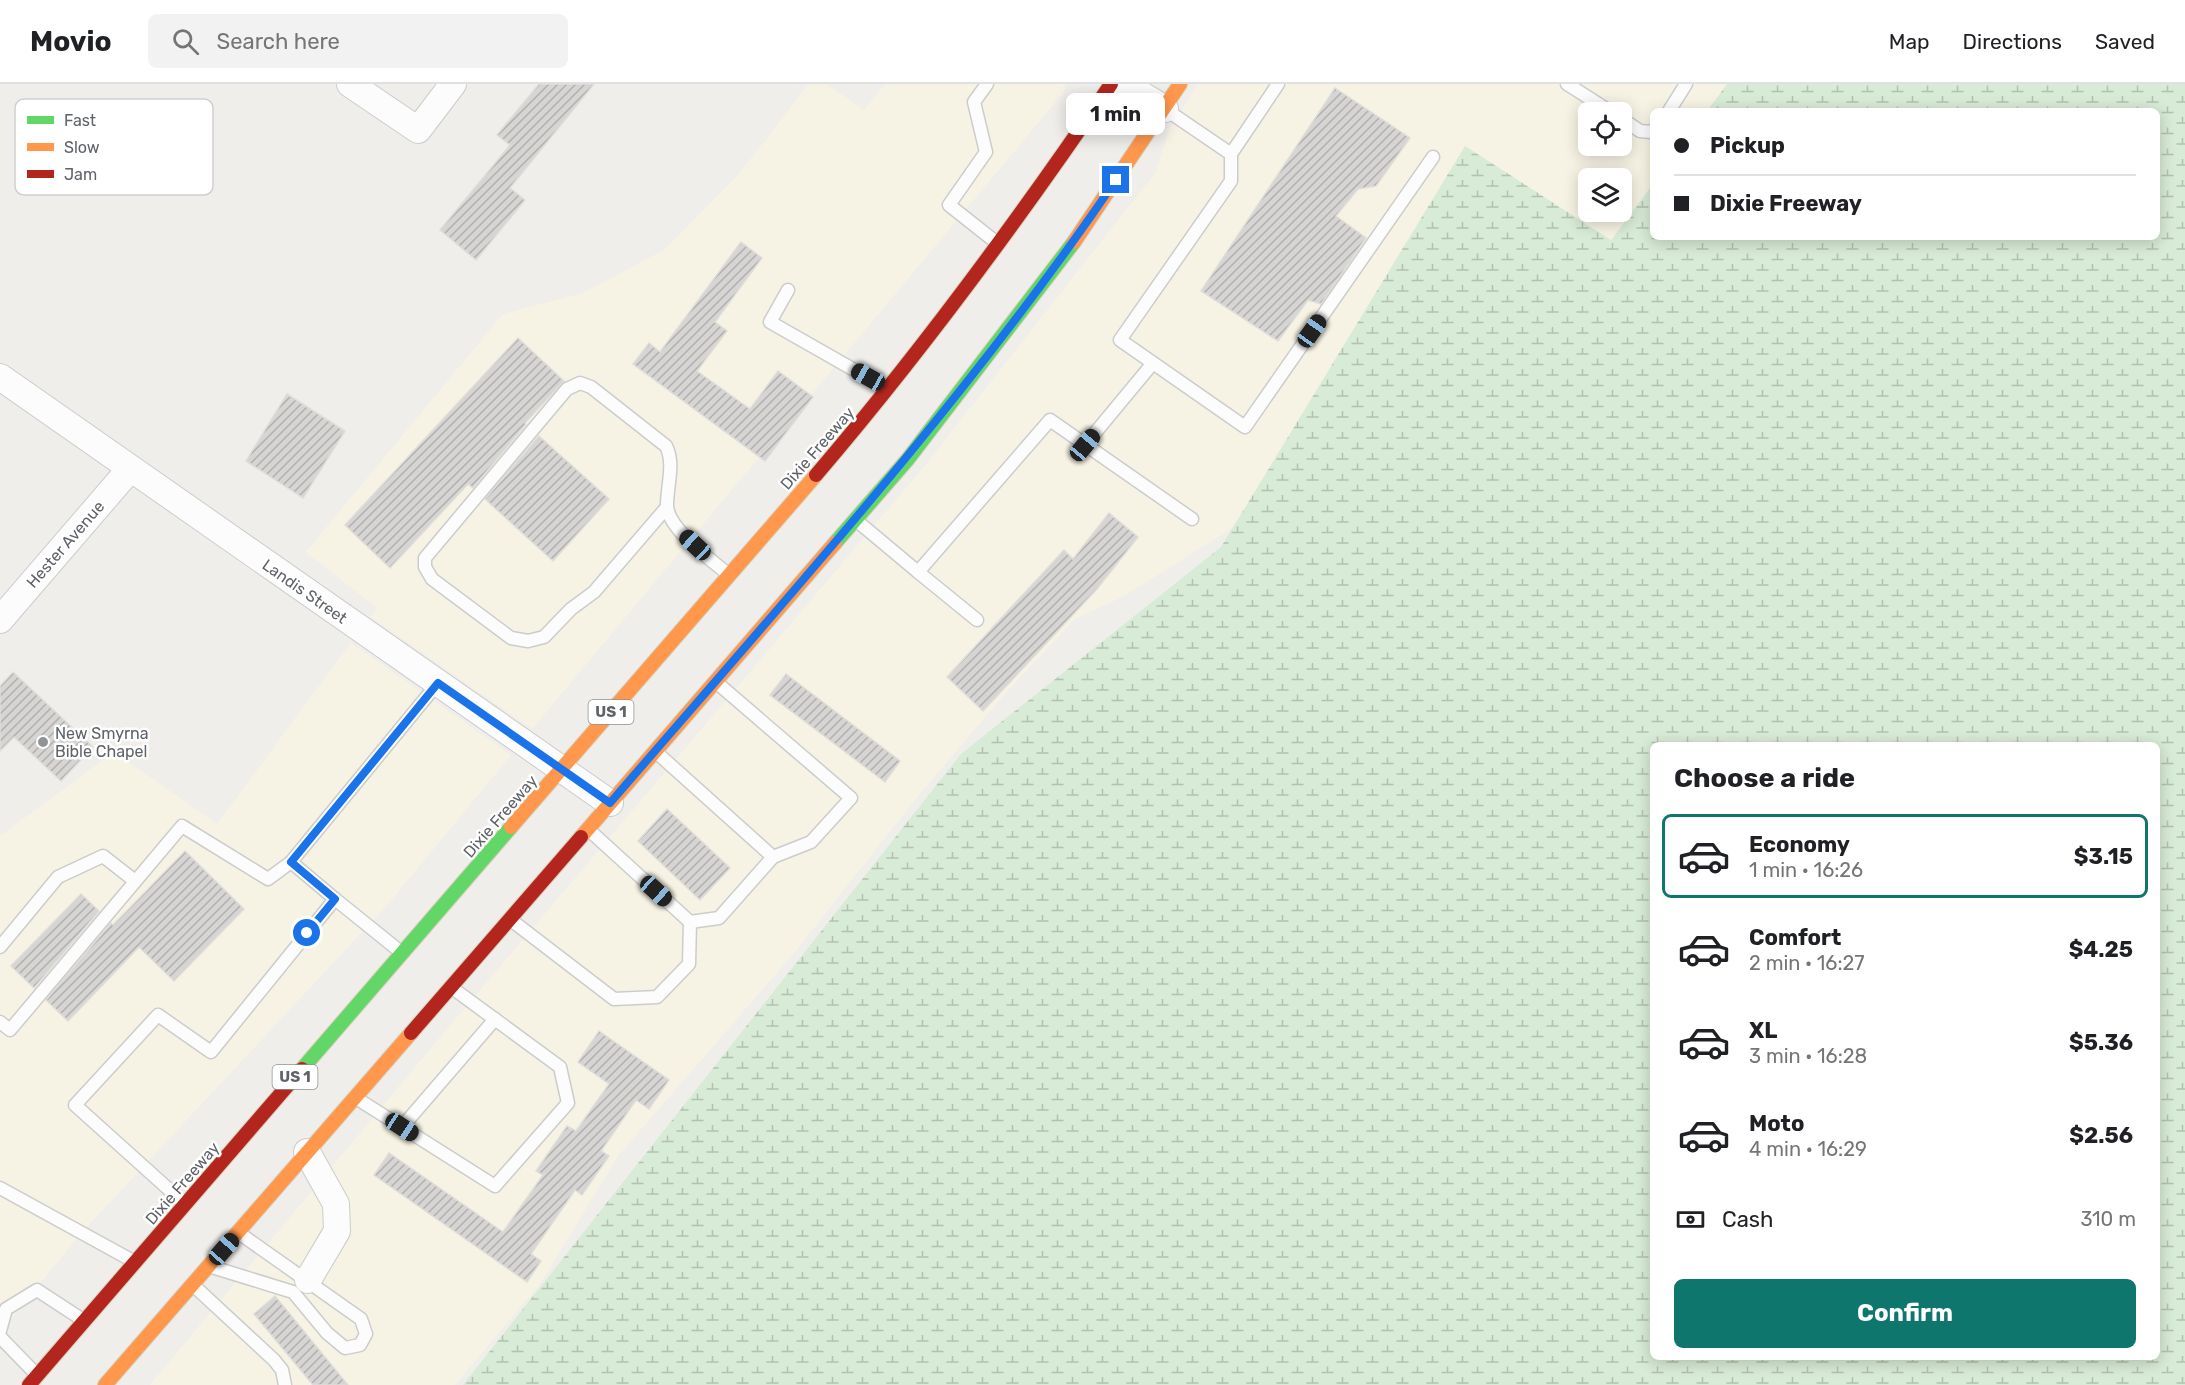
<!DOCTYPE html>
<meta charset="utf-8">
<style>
:root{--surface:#fff;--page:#f2f2f2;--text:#202124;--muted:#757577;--line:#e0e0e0;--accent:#0f766e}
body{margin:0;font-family:Rubik,sans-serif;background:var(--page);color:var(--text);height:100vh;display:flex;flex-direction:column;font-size:22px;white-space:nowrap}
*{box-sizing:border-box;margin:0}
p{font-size:20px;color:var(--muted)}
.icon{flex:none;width:33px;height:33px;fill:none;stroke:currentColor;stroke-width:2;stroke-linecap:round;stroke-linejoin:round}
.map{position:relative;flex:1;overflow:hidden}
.sheet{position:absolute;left:1650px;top:658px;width:510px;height:618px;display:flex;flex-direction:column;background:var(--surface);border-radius:9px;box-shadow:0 3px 15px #0003}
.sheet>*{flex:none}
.top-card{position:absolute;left:1650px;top:24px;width:510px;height:132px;border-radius:9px;box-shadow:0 3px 15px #0003;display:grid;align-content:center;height:132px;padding:0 24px;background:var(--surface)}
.buttons{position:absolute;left:1578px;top:18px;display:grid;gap:12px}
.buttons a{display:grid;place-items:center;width:54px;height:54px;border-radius:9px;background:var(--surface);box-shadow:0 3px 15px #0003;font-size:30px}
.end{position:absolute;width:27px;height:27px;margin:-14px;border:8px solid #1a73e8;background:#fff;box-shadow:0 0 0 3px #fff}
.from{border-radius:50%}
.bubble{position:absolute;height:42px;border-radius:9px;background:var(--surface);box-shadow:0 3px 15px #0003;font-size:20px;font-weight:700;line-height:42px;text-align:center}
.car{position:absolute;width:18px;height:36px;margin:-18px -9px;border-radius:8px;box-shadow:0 0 4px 2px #0007;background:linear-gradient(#222 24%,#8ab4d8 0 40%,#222 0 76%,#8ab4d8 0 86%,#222 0)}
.top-card b{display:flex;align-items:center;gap:21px;height:57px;font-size:22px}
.top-card b+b{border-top:2px solid var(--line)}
.top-card i{width:15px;height:15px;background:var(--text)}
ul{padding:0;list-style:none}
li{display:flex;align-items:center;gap:18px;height:84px;margin:0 12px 9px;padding:0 12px;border:3px solid transparent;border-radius:9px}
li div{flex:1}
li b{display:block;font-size:22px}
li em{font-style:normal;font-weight:700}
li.on{border-color:var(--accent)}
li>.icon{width:54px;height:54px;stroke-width:1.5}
h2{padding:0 24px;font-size:27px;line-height:72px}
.pay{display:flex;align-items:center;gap:15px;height:66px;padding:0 24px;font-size:22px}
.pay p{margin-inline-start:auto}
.cta{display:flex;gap:12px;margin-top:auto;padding:12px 24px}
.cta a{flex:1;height:69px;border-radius:9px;background:var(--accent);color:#fff;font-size:24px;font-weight:700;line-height:69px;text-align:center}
header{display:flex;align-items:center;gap:36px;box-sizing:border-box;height:84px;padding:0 30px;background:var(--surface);border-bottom:2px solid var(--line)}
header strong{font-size:28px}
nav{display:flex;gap:33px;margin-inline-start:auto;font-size:21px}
.search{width:420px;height:54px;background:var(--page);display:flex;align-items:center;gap:15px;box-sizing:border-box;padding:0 21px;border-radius:9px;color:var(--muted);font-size:22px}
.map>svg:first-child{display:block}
.commercial{fill:#f7f3e4;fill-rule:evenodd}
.wetland{fill:url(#wetland-marsh);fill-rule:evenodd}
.building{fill:url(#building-hatch);stroke:#deddd9;stroke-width:1.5}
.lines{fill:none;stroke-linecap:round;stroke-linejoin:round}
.lane-casing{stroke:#cbcccc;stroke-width:15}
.street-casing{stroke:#cbcccc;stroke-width:28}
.fast-casing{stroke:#d7ceb8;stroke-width:16}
.slow-casing{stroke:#d7ceb8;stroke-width:16}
.jam-casing{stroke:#d7ceb8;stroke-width:16}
.lane{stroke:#fdfcfc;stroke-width:12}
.street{stroke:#fdfcfc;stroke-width:26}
.fast{stroke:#63d668;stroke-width:14}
.slow{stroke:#ff974d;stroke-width:14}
.jam{stroke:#b3261e;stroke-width:14}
.route{stroke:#1a73e8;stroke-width:8}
.poi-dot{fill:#919496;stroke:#fff;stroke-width:2}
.labels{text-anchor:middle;stroke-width:5;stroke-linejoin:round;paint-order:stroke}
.shield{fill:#fff;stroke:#8f9295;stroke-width:1.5}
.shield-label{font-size:15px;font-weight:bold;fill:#5f6368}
.street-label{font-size:16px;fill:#5f6368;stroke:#fff}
.poi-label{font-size:16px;fill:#5f6368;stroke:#fff;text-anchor:start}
.key{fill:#fff;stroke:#cfd0d2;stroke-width:1.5}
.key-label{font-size:16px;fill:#5f6368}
</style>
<header>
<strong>Movio</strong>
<div class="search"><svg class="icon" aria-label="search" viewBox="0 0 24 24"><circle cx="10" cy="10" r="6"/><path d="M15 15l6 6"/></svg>Search here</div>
<nav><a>Map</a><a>Directions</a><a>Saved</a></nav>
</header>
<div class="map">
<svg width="2185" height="1301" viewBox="0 0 2185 1301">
<defs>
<pattern id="wetland-marsh" width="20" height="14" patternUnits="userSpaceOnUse" patternTransform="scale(1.5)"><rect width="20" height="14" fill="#d8ebd6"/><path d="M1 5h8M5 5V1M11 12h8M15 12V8" fill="none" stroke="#b2c2b1"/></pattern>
<pattern id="building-hatch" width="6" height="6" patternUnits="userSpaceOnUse" patternTransform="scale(1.5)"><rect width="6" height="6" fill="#d6d5d3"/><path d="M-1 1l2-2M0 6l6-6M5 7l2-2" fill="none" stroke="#b1b0af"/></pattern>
</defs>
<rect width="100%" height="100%" fill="#efeeea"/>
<g class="commercial">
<polygon points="809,0 826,0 864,26 885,0 1066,0 1063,9 532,645 371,533 377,524 306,468 503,230 583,209 664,166 739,90"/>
<path d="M1198,0H1738L1717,27H1653V122L1626,163L1314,365L1228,447L1124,512L1075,535L1009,605L918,712L794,869L618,1072L540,1200L455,1301H150L442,951L923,384L1156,88L1169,46ZM1588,28H1622V62H1588ZM1588,94H1622V128H1588Z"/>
<polygon points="351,559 511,671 389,819 83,1147 0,1248 0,752 114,668 217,740"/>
</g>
<path class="wetland" d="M1727,0H2185V1301H463L961,670L1221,463L1465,62L1611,156L1653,100V153H2157V27H1707ZM1653,662H2157V1274H1653Z"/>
<g class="building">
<polygon points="539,0 594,0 510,104 525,116 476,176 440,146 510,61 497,51"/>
<polygon points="1335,4 1410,54 1376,102 1358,105 1336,132 1366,154 1321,220 1308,216 1278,257 1201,207"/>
<polygon points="741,158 762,174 715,238 727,247 697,287 750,325 778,287 813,313 765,377 633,280 649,259 660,268"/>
<polygon points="518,254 564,297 525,339 526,340 473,404 468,400 390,484 345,441"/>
<polygon points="287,310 345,347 303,414 246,377"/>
<polygon points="539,352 609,415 553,477 485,415"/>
<polygon points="1109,429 1138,453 1097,505 983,627 947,593 1064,466 1073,475"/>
<polygon points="13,588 93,663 61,697 14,653 0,667 0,602"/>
<polygon points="786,590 900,677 885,698 770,611"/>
<polygon points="667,725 730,784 700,816 638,757"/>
<polygon points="185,767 244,825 174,897 139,863 68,937 46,916 111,839 113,841"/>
<polygon points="81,810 99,827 34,904 11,882"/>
<polygon points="599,947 669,996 649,1025 636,1016 601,1067 609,1072 582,1111 575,1106 531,1170 541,1177 527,1198 374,1091 389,1069 503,1148 543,1091 536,1087 567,1042 576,1047 609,1000 578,978"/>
<polygon points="275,1212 348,1301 313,1301 254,1230"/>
</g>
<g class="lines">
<defs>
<g id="lane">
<polyline points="987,0 974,18 986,68 949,121 997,159"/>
<polyline points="1567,0 1611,28"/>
<polyline points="1165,25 1231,70 1278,0"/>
<polyline points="1669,27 1686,0"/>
<polyline points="1622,35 1640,47 1651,48 1653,46"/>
<polyline points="1231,70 1231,97 1120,256 1245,343 1433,73"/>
<polyline points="788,206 770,238 886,304"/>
<polyline points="1085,361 1153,279"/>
<path d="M667,423L594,508L571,525L544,553L528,557L511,554L432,495L425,483V474L567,305L580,299L591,303L666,362C675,379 667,402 667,421C667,444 711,476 728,490"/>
<polyline points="857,437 918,488 1050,336 1192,435"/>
<polyline points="918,488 977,536"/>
<polyline points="656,668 773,773 811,758 851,714 716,598"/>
<polyline points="589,746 690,838"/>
<polyline points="335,815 291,778 438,599"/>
<polyline points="511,836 614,915 657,913 689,880 690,838 719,834 773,773"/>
<polyline points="0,863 58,793 103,772 135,797"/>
<polyline points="0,938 10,946 182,742 268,795 291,778"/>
<polyline points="356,1014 495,1102 568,1019 560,983 451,903"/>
<polyline points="402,1043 495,935"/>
<polyline points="0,1104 133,1177"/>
<polyline points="184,1119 75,1021 158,931 211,968 335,815 402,869"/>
<polyline points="212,1183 293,1208 327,1249 345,1264 360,1261 366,1250 361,1235 239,1149"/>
<polyline points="193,1201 274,1276 282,1286 285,1301"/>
<polyline points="0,1247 6,1225 37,1206 83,1236"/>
<polyline points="0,1253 37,1291"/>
</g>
<g id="street">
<polyline points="350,0 418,46 453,0"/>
<polyline points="1124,0 1165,25"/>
<polyline points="0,293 610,719"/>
<polyline points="0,536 130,385"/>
<polyline points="307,1068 336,1120 337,1147 308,1196"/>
</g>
<g id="fast">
<polyline points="835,459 908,375 1074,158"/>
<polyline points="302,985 511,743"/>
</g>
<g id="slow">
<polyline points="1074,158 1180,0"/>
<polyline points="511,743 816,391"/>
<polyline points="581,753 835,459"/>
<polyline points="105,1301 411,949"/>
</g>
<g id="jam">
<path d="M816,391C922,267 1019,135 1111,0"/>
<polyline points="411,949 581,753"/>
<polyline points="29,1301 302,985"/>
</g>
</defs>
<use href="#lane" class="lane-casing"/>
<use href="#street" class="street-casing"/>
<use href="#fast" class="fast-casing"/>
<use href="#slow" class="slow-casing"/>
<use href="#jam" class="jam-casing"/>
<use href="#lane" class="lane"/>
<use href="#street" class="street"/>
<use href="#fast" class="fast"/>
<use href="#slow" class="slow"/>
<use href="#jam" class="jam"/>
</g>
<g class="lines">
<path class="route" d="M307,849L335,815L291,778L438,599L610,719C785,516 965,318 1116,96"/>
</g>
<circle class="poi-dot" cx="43" cy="658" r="6"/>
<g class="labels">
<g class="shield">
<rect x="588.5" y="616" width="45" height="24" rx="4.5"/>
<rect x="272.5" y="981" width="45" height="24" rx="4.5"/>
</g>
<g class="shield-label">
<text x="611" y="633">US 1</text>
<text x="295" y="998">US 1</text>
</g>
<g class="street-label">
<text transform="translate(817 364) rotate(-49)" y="6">Dixie Freeway</text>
<text transform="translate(65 460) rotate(-49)" y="6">Hester Avenue</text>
<text transform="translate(305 507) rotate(35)" y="6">Landis Street</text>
<text transform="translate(500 732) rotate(-49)" y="6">Dixie Freeway</text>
<text transform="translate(182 1099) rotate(-49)" y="6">Dixie Freeway</text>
</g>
<g class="poi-label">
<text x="55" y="655">New Smyrna<tspan x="55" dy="18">Bible Chapel</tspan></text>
</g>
</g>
<rect x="15" y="15" width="198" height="96" rx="9" class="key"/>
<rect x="27" y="32" width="27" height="8" fill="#63d668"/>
<rect x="27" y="59" width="27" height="8" fill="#ff974d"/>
<rect x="27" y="86" width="27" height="8" fill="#b3261e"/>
<g class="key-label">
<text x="64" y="42">Fast</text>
<text x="64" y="69">Slow</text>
<text x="64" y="96">Jam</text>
</g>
</svg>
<div class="buttons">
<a><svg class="icon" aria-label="locate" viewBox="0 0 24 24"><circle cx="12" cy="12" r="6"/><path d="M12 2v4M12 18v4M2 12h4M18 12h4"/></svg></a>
<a><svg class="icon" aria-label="layers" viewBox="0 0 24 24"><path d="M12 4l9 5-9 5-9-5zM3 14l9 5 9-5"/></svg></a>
</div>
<i class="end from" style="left:307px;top:849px"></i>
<i class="end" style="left:1116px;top:96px"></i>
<div class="bubble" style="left:1066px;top:9px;width:99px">1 min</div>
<i class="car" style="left:1312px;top:247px;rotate:35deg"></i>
<i class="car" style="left:868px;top:293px;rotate:299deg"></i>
<i class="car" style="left:1085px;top:361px;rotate:40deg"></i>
<i class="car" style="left:695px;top:461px;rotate:313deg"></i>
<i class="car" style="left:656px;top:807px;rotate:132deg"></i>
<i class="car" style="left:402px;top:1043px;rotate:123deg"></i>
<i class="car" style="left:224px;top:1165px;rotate:41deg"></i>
<div class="top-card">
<b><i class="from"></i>Pickup</b>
<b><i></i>Dixie Freeway</b>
</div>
<section class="sheet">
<h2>Choose a ride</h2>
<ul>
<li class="on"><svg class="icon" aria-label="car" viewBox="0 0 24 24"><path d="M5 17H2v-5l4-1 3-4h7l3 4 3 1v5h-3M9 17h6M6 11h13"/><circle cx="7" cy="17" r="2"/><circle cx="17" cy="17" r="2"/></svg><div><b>Economy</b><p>1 min · 16:26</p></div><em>$3.15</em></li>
<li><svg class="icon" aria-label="car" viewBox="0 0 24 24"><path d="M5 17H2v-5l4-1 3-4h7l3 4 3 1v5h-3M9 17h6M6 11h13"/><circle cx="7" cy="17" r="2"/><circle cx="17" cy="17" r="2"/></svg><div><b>Comfort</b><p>2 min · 16:27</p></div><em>$4.25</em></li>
<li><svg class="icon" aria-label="car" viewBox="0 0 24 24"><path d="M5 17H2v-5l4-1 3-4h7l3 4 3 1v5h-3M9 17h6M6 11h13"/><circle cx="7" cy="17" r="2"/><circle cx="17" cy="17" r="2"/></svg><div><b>XL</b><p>3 min · 16:28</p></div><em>$5.36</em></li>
<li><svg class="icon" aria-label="car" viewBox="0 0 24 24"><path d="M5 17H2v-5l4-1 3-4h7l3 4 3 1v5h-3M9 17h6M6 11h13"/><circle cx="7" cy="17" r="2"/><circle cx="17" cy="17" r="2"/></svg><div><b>Moto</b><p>4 min · 16:29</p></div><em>$2.56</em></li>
</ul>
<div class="pay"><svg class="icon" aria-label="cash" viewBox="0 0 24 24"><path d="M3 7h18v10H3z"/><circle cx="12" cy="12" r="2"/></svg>Cash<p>310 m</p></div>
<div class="cta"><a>Confirm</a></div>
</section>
</div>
